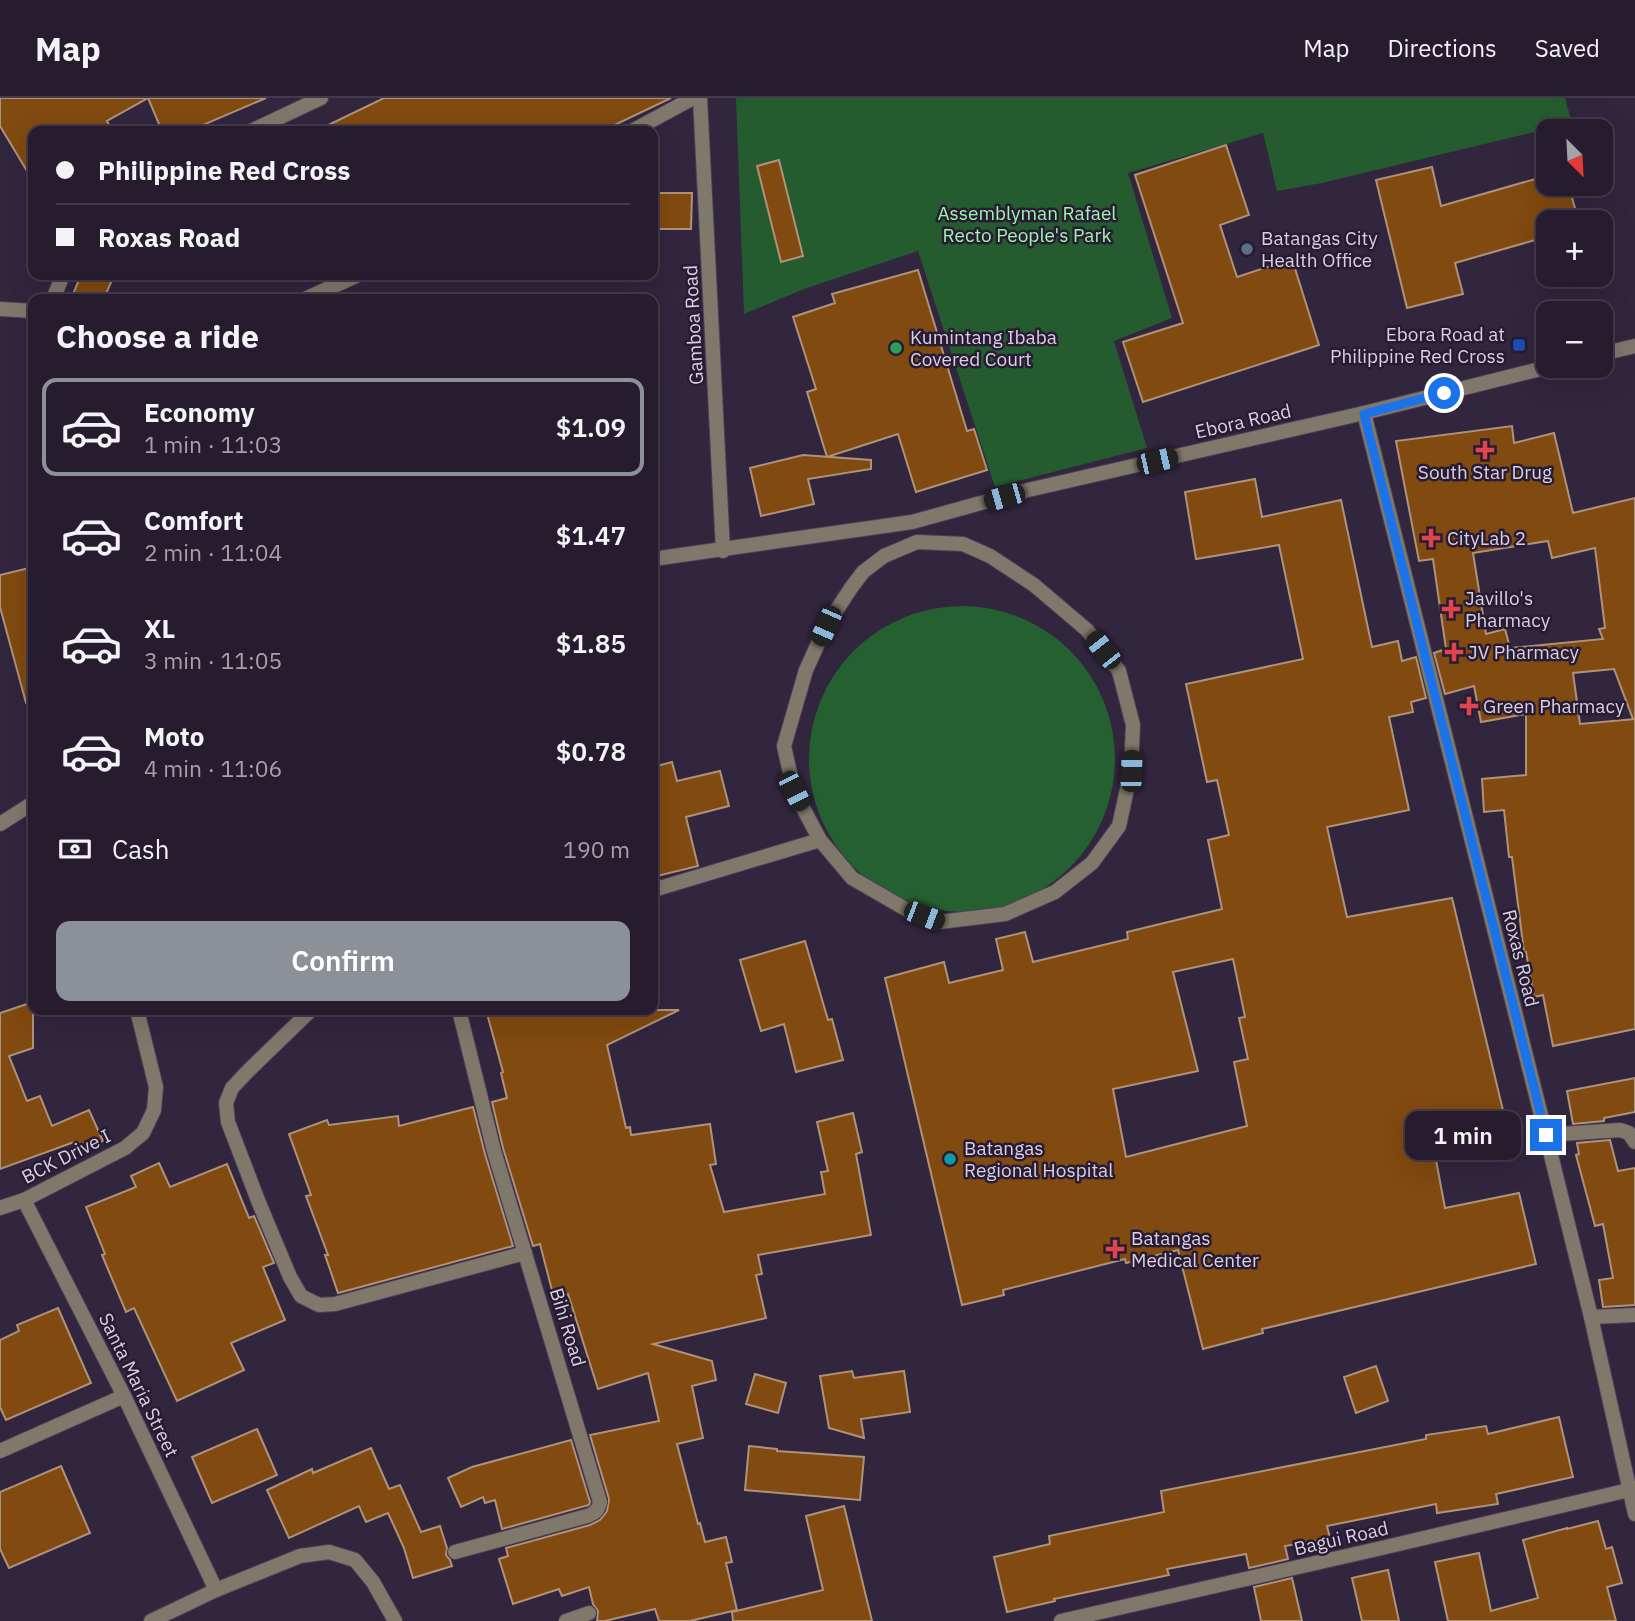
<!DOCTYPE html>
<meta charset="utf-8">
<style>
:root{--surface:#261c2e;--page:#32293a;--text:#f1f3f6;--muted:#a4a1aa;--line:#423a4a;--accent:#8c9099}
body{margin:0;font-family:"IBM Plex Sans",sans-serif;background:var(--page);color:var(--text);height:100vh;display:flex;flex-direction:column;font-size:26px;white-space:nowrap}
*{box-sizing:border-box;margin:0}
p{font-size:23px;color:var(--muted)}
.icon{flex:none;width:38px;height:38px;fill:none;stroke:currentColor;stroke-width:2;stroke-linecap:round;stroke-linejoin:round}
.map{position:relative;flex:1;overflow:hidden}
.drawer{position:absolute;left:28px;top:196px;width:630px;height:721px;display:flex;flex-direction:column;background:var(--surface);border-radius:14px;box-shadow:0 7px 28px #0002,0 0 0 2px var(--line)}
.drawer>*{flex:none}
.top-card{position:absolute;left:28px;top:28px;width:630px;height:154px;border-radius:14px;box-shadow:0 7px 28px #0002,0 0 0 2px var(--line);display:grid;align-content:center;height:154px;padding:0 28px;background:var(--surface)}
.needle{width:46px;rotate:156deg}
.tools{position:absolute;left:1536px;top:21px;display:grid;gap:14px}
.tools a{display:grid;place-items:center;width:77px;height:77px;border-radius:14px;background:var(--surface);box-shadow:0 7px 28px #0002,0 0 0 2px var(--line);font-size:35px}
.end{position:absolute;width:32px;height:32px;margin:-16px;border:9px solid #1a73e8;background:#fff;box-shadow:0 0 0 4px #fff}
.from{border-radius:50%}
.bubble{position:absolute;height:49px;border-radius:14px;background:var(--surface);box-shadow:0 7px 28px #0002,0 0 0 2px var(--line);font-size:23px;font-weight:600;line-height:49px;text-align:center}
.car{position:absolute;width:21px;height:42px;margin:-21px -10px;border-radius:9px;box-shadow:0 0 5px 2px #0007;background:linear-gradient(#222 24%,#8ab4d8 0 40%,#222 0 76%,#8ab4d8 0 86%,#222 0)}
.top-card b{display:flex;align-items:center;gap:24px;height:66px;font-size:26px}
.top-card b+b{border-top:2px solid var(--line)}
.top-card i{width:18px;height:18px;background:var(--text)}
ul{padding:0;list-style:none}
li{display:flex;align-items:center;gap:21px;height:98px;margin:0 14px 10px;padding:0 14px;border:4px solid transparent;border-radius:14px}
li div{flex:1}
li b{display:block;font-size:26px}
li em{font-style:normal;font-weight:600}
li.current{border-color:var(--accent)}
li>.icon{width:63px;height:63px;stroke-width:1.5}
h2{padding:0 28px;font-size:32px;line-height:84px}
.pay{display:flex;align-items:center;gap:18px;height:77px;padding:0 28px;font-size:26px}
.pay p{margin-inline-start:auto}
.button{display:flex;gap:14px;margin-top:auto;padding:14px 28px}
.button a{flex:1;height:80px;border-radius:14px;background:var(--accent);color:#fff;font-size:28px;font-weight:600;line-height:80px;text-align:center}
header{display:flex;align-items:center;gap:42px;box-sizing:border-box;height:98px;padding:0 35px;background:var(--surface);border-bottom:2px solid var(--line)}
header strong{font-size:33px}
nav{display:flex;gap:38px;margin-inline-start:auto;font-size:24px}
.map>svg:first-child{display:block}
.green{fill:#245c2f}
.forest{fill:#256130}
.building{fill:#804a10;stroke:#ae927a;stroke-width:2;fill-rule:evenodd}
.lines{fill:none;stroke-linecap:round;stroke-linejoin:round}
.street-casing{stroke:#4d4158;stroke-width:16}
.street{stroke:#81786c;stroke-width:14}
.route{stroke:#1a73e8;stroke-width:9}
.service-dot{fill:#5c6f8a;stroke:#281b34;stroke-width:2.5}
.transit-dot{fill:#1a4fb4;stroke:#281b34;stroke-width:2.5}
.leisure-dot{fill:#2e9e5b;stroke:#281b34;stroke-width:2.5}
.health-dot{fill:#e0444e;stroke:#281b34;stroke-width:2.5}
.culture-dot{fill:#0f9aa8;stroke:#281b34;stroke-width:2.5}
.labels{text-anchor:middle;stroke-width:5;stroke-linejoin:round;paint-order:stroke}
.park-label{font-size:19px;fill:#9ff3aa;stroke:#281b34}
.poi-label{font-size:19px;fill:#d9d1e2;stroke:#281b34;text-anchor:start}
.street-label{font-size:19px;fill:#d9d1e2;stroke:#281b34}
</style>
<header>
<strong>Map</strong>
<nav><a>Map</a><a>Directions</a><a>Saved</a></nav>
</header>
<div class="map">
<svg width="1635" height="1523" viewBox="0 0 1635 1523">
<rect width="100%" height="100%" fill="#32253e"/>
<polygon class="green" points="736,0 1565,0 1572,25 1322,85 1277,93 1263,35 1128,75 1172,220 1114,243 1147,350 995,389 918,153 804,191 744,216"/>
<circle class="forest" cx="962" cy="661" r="153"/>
<g class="building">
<polygon points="0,0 148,0 107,23 112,33 33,33 33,83 0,28"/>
<polygon points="148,0 266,0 189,33 162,33"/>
<polygon points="384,0 671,0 602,33 316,33"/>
<polygon points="1226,47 1249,117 1220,127 1237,179 1292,161 1319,247 1143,304 1123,244 1183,225 1135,77"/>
<polygon points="779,62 803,158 781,164 757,68"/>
<polygon points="1432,69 1441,108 1549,77 1549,86 1568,86 1579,124 1549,124 1549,138 1455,165 1463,196 1407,210 1376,82"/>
<polygon points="657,95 692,95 691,131 657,131"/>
<polygon points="918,172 967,333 974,331 987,372 916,394 898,336 827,359 807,294 816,291 793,219 835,205 832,196"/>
<polygon points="81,177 114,177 104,201 71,201"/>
<path d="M1512,328L1514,345L1554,335L1573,415L1635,400V621H1633L1614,571L1573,575L1580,626L1635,621V931L1553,948L1543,897L1534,899L1526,854H1524L1512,759H1509L1504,712L1484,714L1482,681L1526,677V616L1481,624L1474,588L1445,596L1434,555L1446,551L1433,461L1419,463L1396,343ZM1548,443L1552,460L1595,450L1605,530L1599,531L1603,541L1510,550L1505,531L1486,536L1473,455Z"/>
<polygon points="803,357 871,362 871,371 808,381 814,406 761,418 750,370"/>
<path d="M1255,381L1262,419L1341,402L1372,549L1398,543L1402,563L1416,559L1426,600L1411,604L1413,614L1389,619L1409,712L1327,729L1347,819L1452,800L1507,1029L1433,1046L1445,1110L1519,1095L1536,1166L1262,1231L1263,1235L1203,1251L1178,1152L1126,1165L1125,1161L1003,1192L1004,1197L962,1207L885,880L944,864L949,885L1003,872L996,841L1025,834L1033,864L1128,841L1127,834L1222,811L1208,742L1229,737L1217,682L1207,684L1186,586L1303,561L1279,447L1196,461L1185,394ZM1233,861L1245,919L1239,920L1248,961L1234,964L1247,1028L1126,1059L1113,991L1198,973L1173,874Z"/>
<polygon points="33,469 33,604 26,605 0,509 0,477"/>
<polygon points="672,664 677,683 720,673 729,708 686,719 698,768 653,779 653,669"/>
<polygon points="805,843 828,922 832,921 843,962 796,974 784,926 761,933 740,862"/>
<polygon points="33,904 33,950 9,958 27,1003 40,998 52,1028 89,1012 103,1043 79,1053 74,1044 0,1071 0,915"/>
<polygon points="486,912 679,912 607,947 626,1030 630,1029 631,1037 710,1026 716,1066 710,1067 724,1114 825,1096 821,1074 828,1073 817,1024 853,1015 862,1054 856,1056 871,1137 758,1157 762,1176 756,1177 766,1220 653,1246 712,1263 716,1282 692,1288 703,1340 677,1346 698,1426 700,1425 705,1444 726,1439 732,1464 726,1465 737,1512 690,1523 659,1523 655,1511 605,1523 597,1523 598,1513 593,1506 589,1489 562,1498 559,1491 513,1506 499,1461 508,1458 506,1450 590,1427 600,1422 607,1413 609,1401 590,1337 659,1323 648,1275 598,1291 568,1196 554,1200 540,1146 533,1148 503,1050 492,1004 507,1000 501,975 503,974"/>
<polygon points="1635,980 1635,1014 1604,1020 1604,1023 1573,1026 1567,993"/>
<polygon points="473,1009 485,1056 513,1148 338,1195 325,1157 328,1157 306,1098 311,1097 289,1036 327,1022 329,1027 398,1018 399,1028"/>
<polygon points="1610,1042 1618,1073 1635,1070 1635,1207 1603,1209 1599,1182 1613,1180 1603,1126 1595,1128 1576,1057 1579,1056 1577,1045"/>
<polygon points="159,1065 170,1089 227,1066 249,1120 254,1118 274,1165 263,1169 285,1222 231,1245 244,1272 177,1303 134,1210 126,1214 102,1157 105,1156 86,1109 136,1089 131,1078"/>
<polygon points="58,1210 91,1285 6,1322 0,1309 0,1242 19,1233 17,1227"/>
<polygon points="1376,1268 1388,1303 1356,1315 1344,1279"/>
<polygon points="852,1273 854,1280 904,1273 910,1314 861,1321 864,1340 829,1330 820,1278"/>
<polygon points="755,1276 786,1285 778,1315 746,1306"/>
<polygon points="1559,1319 1573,1379 1496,1396 1498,1406 1437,1415 1436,1406 1327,1428 1330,1440 1285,1448 1288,1461 1249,1470 1246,1456 1167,1471 1169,1477 1054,1501 1055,1503 1007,1514 994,1459 1050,1446 1049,1438 1164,1414 1161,1393 1426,1341 1426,1337 1486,1328 1488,1336"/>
<polygon points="257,1331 277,1377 212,1405 192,1359"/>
<polygon points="571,1342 590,1404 589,1407 502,1431 495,1402 485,1405 483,1399 461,1409 448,1380 472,1369"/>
<polygon points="749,1348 777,1351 777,1353 864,1359 860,1402 745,1392"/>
<polygon points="371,1350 389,1391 400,1387 421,1434 440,1428 447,1450 446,1457 450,1462 452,1468 413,1480 404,1450 388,1415 366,1424 359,1408 289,1440 267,1392 312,1371 313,1375"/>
<polygon points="61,1368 90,1435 9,1470 0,1451 0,1394"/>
<polygon points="844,1408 872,1523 733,1523 732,1514 823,1492 806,1418"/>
<polygon points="1598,1423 1606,1451 1612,1449 1622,1485 1607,1489 1616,1523 1448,1523 1435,1464 1479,1455 1491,1513 1538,1500 1523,1442 1567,1430 1567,1431"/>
<polygon points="1388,1472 1399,1523 1362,1523 1352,1480"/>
<polygon points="1292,1480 1302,1523 1261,1523 1254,1489"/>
</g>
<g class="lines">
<defs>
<g id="street">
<polyline points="700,0 723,453"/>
<polyline points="251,33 321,0"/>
<polyline points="632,33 693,0"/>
<polyline points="53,201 63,177"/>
<polyline points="305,201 358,177"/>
<polyline points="0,211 33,213"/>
<polyline points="1601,256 1635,248"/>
<polyline points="1364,315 1546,1037 1591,1219 1635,1416"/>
<polygon points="917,444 963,446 990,458 1034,487 1087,532 1119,573 1133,627 1131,673 1119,728 1092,765 1055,794 1005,816 939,824 909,813 852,780 820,742 794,693 784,648 806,572 826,528 851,490 863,474 884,458"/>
<polyline points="653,461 912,424 1028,392 1364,315 1552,268"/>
<polyline points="0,726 33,705"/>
<polyline points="653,792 820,742"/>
<polyline points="311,912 248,973 232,990 226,1005 228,1024 259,1105 290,1179 301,1198 319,1207 335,1206 525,1155"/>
<polyline points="1546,1037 1620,1032 1629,1035 1635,1044"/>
<polyline points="24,1102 124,1298 216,1492"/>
<polyline points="0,1110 24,1102 125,1050 143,1035 154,1012 156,989 137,912"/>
<polyline points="1591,1219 1635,1217"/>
<polyline points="0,1353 124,1298"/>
<path d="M455,1454L587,1418C595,1415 598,1413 600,1404L494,1053L459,912"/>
<polyline points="151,1523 216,1492 300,1458 329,1454 355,1462 373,1484 395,1523"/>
<polyline points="566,1523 589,1515"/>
<polyline points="1061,1523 1373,1452 1629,1392"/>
</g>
</defs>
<use href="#street" class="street-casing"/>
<use href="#street" class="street"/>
</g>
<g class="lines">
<polyline class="route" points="1444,295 1364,316 1546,1037"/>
</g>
<circle class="service-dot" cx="1247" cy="151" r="7"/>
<rect class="transit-dot" x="1512" y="240" width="14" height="14" rx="3.5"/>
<circle class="leisure-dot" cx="896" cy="250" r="7"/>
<g class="health-dot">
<path d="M1481.5 341.5h7v7h7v7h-7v7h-7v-7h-7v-7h7z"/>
<path d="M1427.5 429.5h7v7h7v7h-7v7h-7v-7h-7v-7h7z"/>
<path d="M1447.5 500.5h7v7h7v7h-7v7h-7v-7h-7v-7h7z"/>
<path d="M1450.5 543.5h7v7h7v7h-7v7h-7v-7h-7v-7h7z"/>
<path d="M1465.5 597.5h7v7h7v7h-7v7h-7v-7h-7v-7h7z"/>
<path d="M1111.5 1140.5h7v7h7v7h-7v7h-7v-7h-7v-7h7z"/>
</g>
<circle class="culture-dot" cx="950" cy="1061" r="7"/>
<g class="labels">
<g class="park-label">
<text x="1027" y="122">Assemblyman Rafael<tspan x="1027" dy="22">Recto People's Park</tspan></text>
</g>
<g class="poi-label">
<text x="1261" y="147">Batangas City<tspan x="1261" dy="22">Health Office</tspan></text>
<text x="1505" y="243" text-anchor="end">Ebora Road at<tspan x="1505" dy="22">Philippine Red Cross</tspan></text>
<text x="910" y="246">Kumintang Ibaba<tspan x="910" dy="22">Covered Court</tspan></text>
<text x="1485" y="381" text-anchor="middle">South Star Drug</text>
<text x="1447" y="447">CityLab 2</text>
<text x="1465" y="507">Javillo's<tspan x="1465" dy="22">Pharmacy</tspan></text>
<text x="1468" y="561">JV Pharmacy</text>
<text x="1483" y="615">Green Pharmacy</text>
<text x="964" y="1057">Batangas<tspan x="964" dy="22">Regional Hospital</tspan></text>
<text x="1131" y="1147">Batangas<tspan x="1131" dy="22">Medical Center</tspan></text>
</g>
<g class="street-label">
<text transform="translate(693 227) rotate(-93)" y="7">Gamboa Road</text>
<text transform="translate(1243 323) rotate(-13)" y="7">Ebora Road</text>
<text transform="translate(1521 860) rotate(76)" y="7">Roxas Road</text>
<text transform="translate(66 1058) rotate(-27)" y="7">BCK Drive I</text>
<text transform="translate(568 1229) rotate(73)" y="7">Bihi Road</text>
<text transform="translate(139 1287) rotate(64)" y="7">Santa Maria Street</text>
<text transform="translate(1341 1440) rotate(-13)" y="7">Bagui Road</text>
</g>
</g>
</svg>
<div class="tools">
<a><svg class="needle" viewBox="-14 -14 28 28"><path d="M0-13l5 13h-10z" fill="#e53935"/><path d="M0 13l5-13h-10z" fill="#a4a1aa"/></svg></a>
<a>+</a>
<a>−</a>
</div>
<i class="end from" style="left:1444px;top:295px"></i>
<i class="end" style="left:1546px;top:1037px"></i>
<div class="bubble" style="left:1405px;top:1013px;width:116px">1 min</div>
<i class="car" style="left:1157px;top:363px;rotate:77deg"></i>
<i class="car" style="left:1004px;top:399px;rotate:254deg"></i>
<i class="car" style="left:826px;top:528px;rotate:204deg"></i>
<i class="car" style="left:1103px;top:552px;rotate:322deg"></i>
<i class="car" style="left:1131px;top:673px;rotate:2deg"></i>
<i class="car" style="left:794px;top:693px;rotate:153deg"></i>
<i class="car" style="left:924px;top:818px;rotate:111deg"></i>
<div class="top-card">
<b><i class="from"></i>Philippine Red Cross</b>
<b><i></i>Roxas Road</b>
</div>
<section class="drawer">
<h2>Choose a ride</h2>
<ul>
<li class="current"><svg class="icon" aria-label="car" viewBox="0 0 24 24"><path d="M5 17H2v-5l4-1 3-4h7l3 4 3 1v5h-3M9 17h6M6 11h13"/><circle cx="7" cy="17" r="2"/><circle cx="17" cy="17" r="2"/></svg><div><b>Economy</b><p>1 min · 11:03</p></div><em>$1.09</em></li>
<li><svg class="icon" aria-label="car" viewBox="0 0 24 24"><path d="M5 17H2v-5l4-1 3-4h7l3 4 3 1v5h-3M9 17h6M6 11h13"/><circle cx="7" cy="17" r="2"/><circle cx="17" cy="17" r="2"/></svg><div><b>Comfort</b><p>2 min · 11:04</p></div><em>$1.47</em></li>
<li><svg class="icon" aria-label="car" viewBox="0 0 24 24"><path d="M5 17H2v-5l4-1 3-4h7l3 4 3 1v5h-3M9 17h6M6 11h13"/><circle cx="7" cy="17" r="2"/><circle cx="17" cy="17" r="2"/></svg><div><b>XL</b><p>3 min · 11:05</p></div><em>$1.85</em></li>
<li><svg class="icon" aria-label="car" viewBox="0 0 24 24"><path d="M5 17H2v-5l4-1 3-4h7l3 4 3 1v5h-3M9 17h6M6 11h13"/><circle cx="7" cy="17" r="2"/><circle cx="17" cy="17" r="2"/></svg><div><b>Moto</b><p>4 min · 11:06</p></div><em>$0.78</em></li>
</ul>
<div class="pay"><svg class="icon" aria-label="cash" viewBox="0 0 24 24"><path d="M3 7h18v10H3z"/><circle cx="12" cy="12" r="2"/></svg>Cash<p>190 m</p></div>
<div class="button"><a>Confirm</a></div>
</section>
</div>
